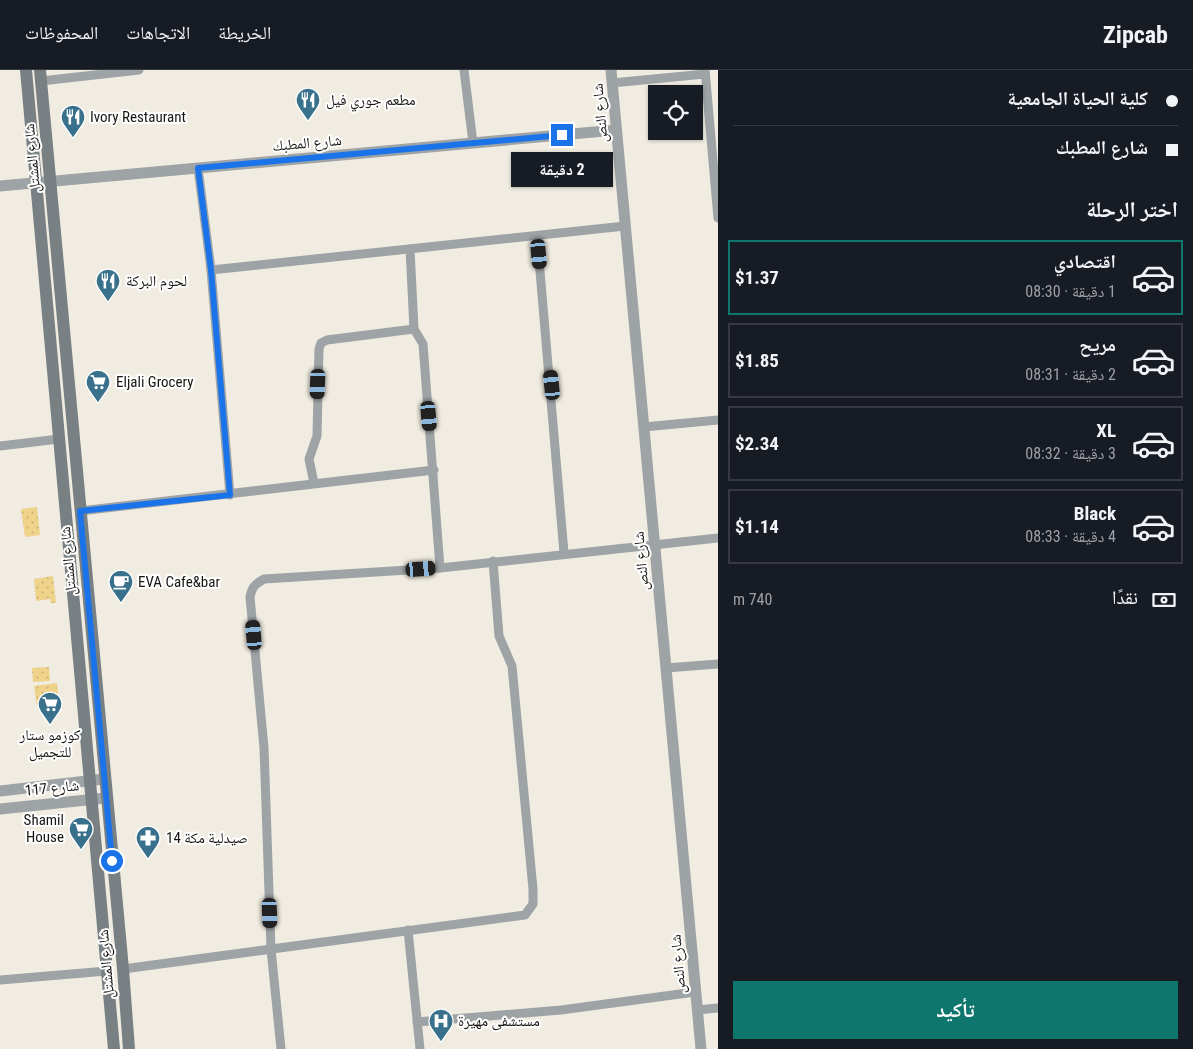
<!DOCTYPE html>
<html lang="ar">
<meta charset="utf-8">
<style>
:root{--surface:#171b24;--page:#242831;--text:#f1f3f6;--muted:#9ea1a6;--line:#363941;--accent:#0f766e}
body{margin:0;font-family:"Roboto Condensed","Noto Naskh Arabic",sans-serif;background:var(--page);color:var(--text);direction:rtl;height:100vh;display:flex;flex-direction:column;font-size:19px;white-space:nowrap}
*{box-sizing:border-box;margin:0}
p{font-size:16px;color:var(--muted)}
.icon{flex:none;width:28px;height:28px;fill:none;stroke:currentColor;stroke-width:2;stroke-linecap:round;stroke-linejoin:round}
.map{position:relative;flex:1;overflow:hidden;direction:ltr}
.details{display:flex;flex-direction:column;background:var(--surface);width:475px}
.details>*{flex:none}
.hud{display:grid;align-content:center;height:110px;padding:0 15px;background:var(--surface)}
.buttons{position:absolute;left:648px;top:15px;display:grid;gap:10px}
.buttons a{display:grid;place-items:center;width:55px;height:55px;border-radius:0px;background:var(--surface);box-shadow:0 1px 4px #0004;font-size:25px}
.end{position:absolute;width:22px;height:22px;margin:-11px;border:6px solid #1a73e8;background:#fff;box-shadow:0 0 0 2px #fff}
.from{border-radius:50%}
.bubble{position:absolute;height:35px;border-radius:0px;background:var(--surface);box-shadow:0 1px 4px #0004;font-size:16px;font-weight:700;line-height:35px;text-align:center;direction:rtl}
.car{position:absolute;width:15px;height:30px;margin:-15px -8px;border-radius:6px;box-shadow:0 0 4px 1px #0007;background:linear-gradient(#222 24%,#8ab4d8 0 40%,#222 0 76%,#8ab4d8 0 86%,#222 0)}
.hud b{display:flex;align-items:center;gap:18px;height:48px;font-size:19px}
.hud b+b{border-top:1px solid var(--line)}
.hud i{width:12px;height:12px;background:var(--text)}
ul{padding:0;list-style:none}
li{display:flex;align-items:center;gap:15px;height:75px;margin:0 10px 8px;padding:0 5px;border:2px solid var(--line);border-radius:0px}
li div{flex:1}
li b{display:block;font-size:19px}
li em{font-style:normal;font-weight:700}
li.active{border-color:var(--accent)}
li>.icon{width:45px;height:45px;stroke-width:1.5}
h2{padding:0 15px;font-size:22px;line-height:60px}
.pay{display:flex;align-items:center;gap:12px;height:55px;padding:0 15px;font-size:19px}
.pay p{margin-inline-start:auto}
.action{display:flex;gap:10px;margin-top:auto;padding:10px 15px}
.action a{flex:1;height:58px;border-radius:0px;background:var(--accent);color:#fff;font-size:20px;font-weight:700;line-height:58px;text-align:center}
header{display:flex;align-items:center;gap:30px;box-sizing:border-box;height:70px;padding:0 25px;background:var(--surface);border-bottom:1px solid var(--line)}
header strong{font-size:24px}
nav{display:flex;gap:28px;margin-inline-start:auto;font-size:18px}
main{display:flex;flex:1;min-height:0}
.map>svg:first-child{display:block}
.grass{fill:url(#grass-dots)}
.lines{fill:none;stroke-linecap:round;stroke-linejoin:round}
.minor{stroke:#9ea3a6;stroke-width:9}
.tertiary{stroke:#9ea3a6;stroke-width:11}
.secondary{stroke:#798084;stroke-width:12}
.route{stroke:#1a73e8;stroke-width:6}
.labels{text-anchor:middle;stroke-width:4;stroke-linejoin:round;paint-order:stroke}
.poi-label{font-size:15px;fill:#181613;stroke:#fff;text-anchor:start}
.street-label{font-size:15px;fill:#181613;stroke:#fff}
</style>
<header>
<strong>Zipcab</strong>
<nav><a>الخريطة</a><a>الاتجاهات</a><a>المحفوظات</a></nav>
</header>
<main>
<section class="details">
<div class="hud">
<b><i class="from"></i>كلية الحياة الجامعية</b>
<b><i></i>شارع المطبك</b>
</div>
<h2>اختر الرحلة</h2>
<ul>
<li class="active"><svg class="icon" aria-label="car" viewBox="0 0 24 24"><path d="M5 17H2v-5l4-1 3-4h7l3 4 3 1v5h-3M9 17h6M6 11h13"/><circle cx="7" cy="17" r="2"/><circle cx="17" cy="17" r="2"/></svg><div><b>اقتصادي</b><p>1 دقيقة · 08:30</p></div><em>$1.37</em></li>
<li><svg class="icon" aria-label="car" viewBox="0 0 24 24"><path d="M5 17H2v-5l4-1 3-4h7l3 4 3 1v5h-3M9 17h6M6 11h13"/><circle cx="7" cy="17" r="2"/><circle cx="17" cy="17" r="2"/></svg><div><b>مريح</b><p>2 دقيقة · 08:31</p></div><em>$1.85</em></li>
<li><svg class="icon" aria-label="car" viewBox="0 0 24 24"><path d="M5 17H2v-5l4-1 3-4h7l3 4 3 1v5h-3M9 17h6M6 11h13"/><circle cx="7" cy="17" r="2"/><circle cx="17" cy="17" r="2"/></svg><div><b>XL</b><p>3 دقيقة · 08:32</p></div><em>$2.34</em></li>
<li><svg class="icon" aria-label="car" viewBox="0 0 24 24"><path d="M5 17H2v-5l4-1 3-4h7l3 4 3 1v5h-3M9 17h6M6 11h13"/><circle cx="7" cy="17" r="2"/><circle cx="17" cy="17" r="2"/></svg><div><b>Black</b><p>4 دقيقة · 08:33</p></div><em>$1.14</em></li>
</ul>
<div class="pay"><svg class="icon" aria-label="cash" viewBox="0 0 24 24"><path d="M3 7h18v10H3z"/><circle cx="12" cy="12" r="2"/></svg>نقدًا<p>740 m</p></div>
<div class="action"><a>تأكيد</a></div>
</section>
<div class="map">
<svg width="718" height="979" viewBox="0 0 718 979">
<defs>
<pattern id="grass-dots" width="8" height="8" patternUnits="userSpaceOnUse" patternTransform="scale(1.25)"><rect width="8" height="8" fill="#f0d38b"/><path d="M2 2h.1M6 6h.1" fill="none" stroke="#cdb477" stroke-width="1.8" stroke-linecap="round"/></pattern>
</defs>
<rect width="100%" height="100%" fill="#f0ece1"/>
<g class="grass">
<polygon points="37,437 40,465 25,467 21,439"/>
<polygon points="53,506 56,533 51,533 50,529 36,531 34,509"/>
<polygon points="49,597 50,611 33,612 32,598"/>
<polygon points="57,613 59,633 37,636 34,616"/>
</g>
<g class="lines">
<g class="minor">
<polyline points="464,0 473,73"/>
<polyline points="705,0 718,148"/>
<polyline points="41,11 139,0"/>
<polyline points="612,13 705,4"/>
<polyline points="198,98 211,200 230,425"/>
<polyline points="537,166 564,483"/>
<polyline points="410,179 414,259 423,274 440,498"/>
<polyline points="211,200 625,156"/>
<polyline points="644,357 718,350"/>
<polyline points="0,376 59,369"/>
<polyline points="314,413 309,389 317,366 319,279 321,273 327,270 414,259"/>
<polyline points="80,441 434,400"/>
<polyline points="666,598 718,594"/>
<polyline points="408,860 420,979"/>
<polyline points="123,899 525,845 533,834 533,819 512,596 499,566 493,491"/>
<polyline points="0,910 107,901"/>
<polyline points="697,940 718,938"/>
<polyline points="417,952 561,940 695,922"/>
<path d="M281,979L271,879L264,678L250,527C252,517 255,514 264,509L440,498L718,468"/>
</g>
<g class="tertiary">
<polyline points="611,0 701,979"/>
<polyline points="0,116 616,60"/>
<polyline points="0,721 104,709"/>
<polyline points="0,739 106,728"/>
</g>
<g class="secondary">
<polyline points="26,0 114,979"/>
<polyline points="40,0 123,899 129,979"/>
</g>
</g>
<g class="lines">
<polyline class="route" points="112,791 80,441 230,425 211,200 198,98 562,65"/>
</g>
<defs>
<symbol id="restaurant-pin" viewBox="-11 -11 22 30"><path d="M0 17L-7.5 6A9.5 9.5 0 1 1 7.5 6Z" fill="#39708b" stroke="#fff"/><path d="M-5-6h1v4h1v-4h1v4h1v-4h1v5L-1.5 .5V6h-2V.5L-5-1ZM5-6V6H3V1.5H1.5Q1.5-4 5-6Z" fill="#fff"/></symbol>
<symbol id="supermarket-pin" viewBox="-11 -11 22 30"><path d="M0 17L-7.5 6A9.5 9.5 0 1 1 7.5 6Z" fill="#39708b" stroke="#fff"/><path d="M-6-5.5h2.5l.6 2H6L4.5 2H-2.5L-4.4-4H-6ZM-1.5 3.2a1.3 1.3 0 1 0 .1 0ZM3 3.2a1.3 1.3 0 1 0 .1 0Z" fill="#fff"/></symbol>
<symbol id="cafe-pin" viewBox="-11 -11 22 30"><path d="M0 17L-7.5 6A9.5 9.5 0 1 1 7.5 6Z" fill="#39708b" stroke="#fff"/><path d="M-5.5-4.5H6V0H3Q3 3.5 0 3.5H-2.5Q-5.5 3.5-5.5 0ZM3-3.2v2h1.7v-2ZM-6 4.5H4V6H-6Z" fill="#fff"/></symbol>
<symbol id="pharmacy-pin" viewBox="-11 -11 22 30"><path d="M0 17L-7.5 6A9.5 9.5 0 1 1 7.5 6Z" fill="#39708b" stroke="#fff"/><path d="M-2-6h4v4h4v4h-4v4h-4v-4h-4v-4h4Z" fill="#fff"/></symbol>
<symbol id="hospital-pin" viewBox="-11 -11 22 30"><path d="M0 17L-7.5 6A9.5 9.5 0 1 1 7.5 6Z" fill="#39708b" stroke="#fff"/><path d="M-5-5h3v3.5h4V-5h3V5h-3V1.5h-4V5h-3Z" fill="#fff"/></symbol>
</defs>
<g fill-rule="evenodd">
<use href="#restaurant-pin" x="294" y="16" width="28" height="38"/>
<use href="#restaurant-pin" x="59" y="33" width="28" height="38"/>
<use href="#restaurant-pin" x="94" y="197" width="28" height="38"/>
<use href="#supermarket-pin" x="84" y="298" width="28" height="38"/>
<use href="#cafe-pin" x="107" y="498" width="28" height="38"/>
<use href="#supermarket-pin" x="36" y="620" width="28" height="38"/>
<use href="#supermarket-pin" x="67" y="745" width="28" height="38"/>
<use href="#pharmacy-pin" x="134" y="754" width="28" height="38"/>
<use href="#hospital-pin" x="427" y="937" width="28" height="38"/>
</g>
<g class="labels">
<g class="poi-label">
<text x="326" y="35">مطعم جوري فيل</text>
<text x="90" y="52">Ivory Restaurant</text>
<text x="126" y="216">لحوم البركة</text>
<text x="116" y="317">Eljali Grocery</text>
<text x="138" y="517">EVA Cafe&amp;bar</text>
<text x="50" y="670" text-anchor="middle">كوزمو ستار<tspan x="50" dy="17">للتجميل</tspan></text>
<text x="64" y="755" text-anchor="end">Shamil<tspan x="64" dy="17">House</tspan></text>
<text x="166" y="773">صيدلية مكة 14</text>
<text x="458" y="956">مستشفى مهيرة</text>
</g>
<g class="street-label">
<text transform="translate(600 43) rotate(-95)" y="5">شارع النص</text>
<text transform="translate(307 73) rotate(-5)" y="5">شارع المطبك</text>
<text transform="translate(32 88) rotate(-95)" y="5">شارع المشتل</text>
<text transform="translate(68 491) rotate(-95)" y="5">شارع المشتل</text>
<text transform="translate(641 491) rotate(-95)" y="5">شارع النص</text>
<text transform="translate(52 718) rotate(-6)" y="5">شارع 117</text>
<text transform="translate(106 894) rotate(-95)" y="5">شارع المشتل</text>
<text transform="translate(678 894) rotate(-95)" y="5">شارع النص</text>
</g>
</g>
</svg>
<div class="buttons">
<a><svg class="icon" aria-label="locate" viewBox="0 0 24 24"><circle cx="12" cy="12" r="6"/><path d="M12 2v4M12 18v4M2 12h4M18 12h4"/></svg></a>
</div>
<i class="end from" style="left:112px;top:791px"></i>
<i class="end" style="left:562px;top:65px"></i>
<div class="bubble" style="left:511px;top:82px;width:102px">2 دقيقة</div>
<i class="car" style="left:539px;top:184px;rotate:175deg"></i>
<i class="car" style="left:318px;top:314px;rotate:182deg"></i>
<i class="car" style="left:552px;top:315px;rotate:354deg"></i>
<i class="car" style="left:429px;top:346px;rotate:175deg"></i>
<i class="car" style="left:421px;top:499px;rotate:86deg"></i>
<i class="car" style="left:254px;top:565px;rotate:355deg"></i>
<i class="car" style="left:270px;top:843px;rotate:178deg"></i>
</div>
</main>
